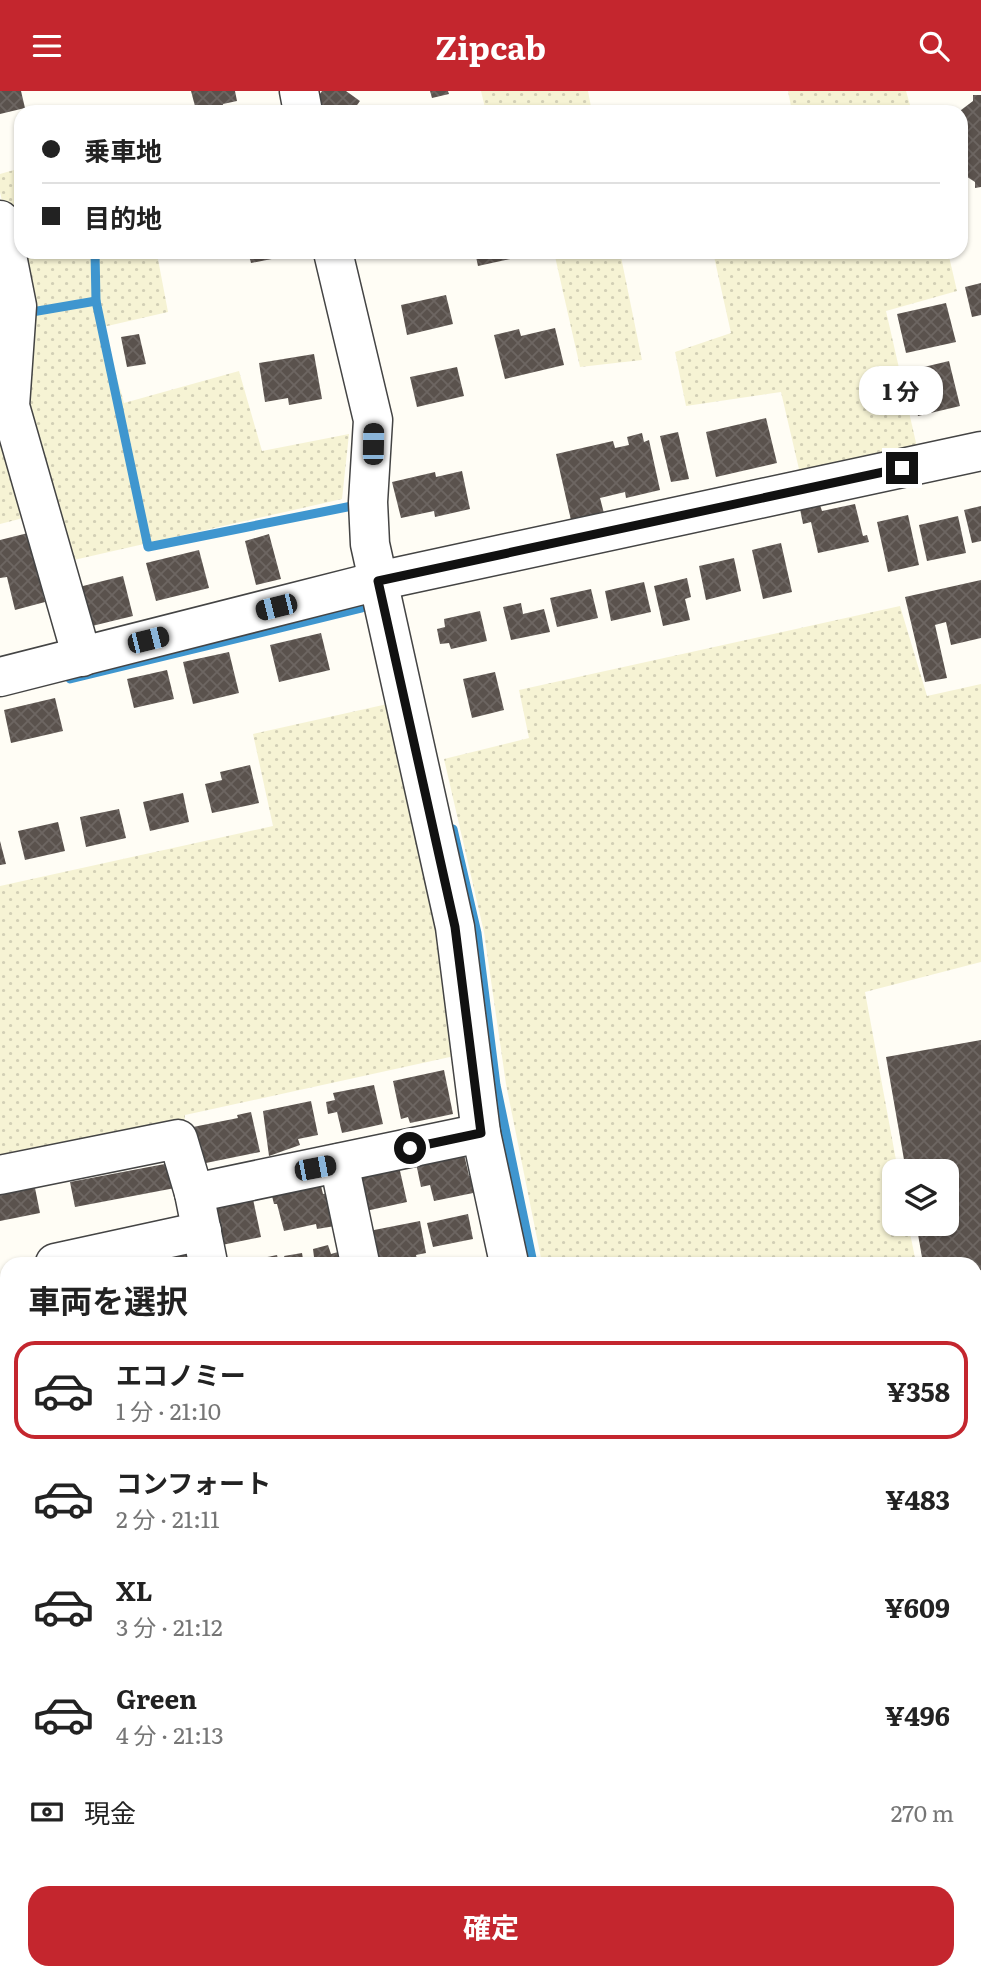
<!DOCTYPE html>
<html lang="ja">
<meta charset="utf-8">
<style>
:root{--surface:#fff;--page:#f2f2f2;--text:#222;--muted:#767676;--line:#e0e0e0;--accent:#c4262e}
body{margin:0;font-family:Literata,"Noto Sans JP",serif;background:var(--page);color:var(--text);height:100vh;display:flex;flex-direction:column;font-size:26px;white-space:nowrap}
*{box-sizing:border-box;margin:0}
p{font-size:23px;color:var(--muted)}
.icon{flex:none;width:38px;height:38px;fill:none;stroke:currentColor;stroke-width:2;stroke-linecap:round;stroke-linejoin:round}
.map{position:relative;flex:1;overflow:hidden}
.sheet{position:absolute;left:0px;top:1166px;width:982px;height:723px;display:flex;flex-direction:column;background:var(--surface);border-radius:21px 21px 0 0;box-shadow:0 2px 5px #0004}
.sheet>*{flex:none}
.guide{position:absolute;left:14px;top:14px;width:954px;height:154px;border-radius:21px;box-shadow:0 2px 5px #0004;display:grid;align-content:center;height:154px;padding:0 28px;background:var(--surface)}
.fabs{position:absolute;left:882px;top:1068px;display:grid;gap:14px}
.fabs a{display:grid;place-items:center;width:77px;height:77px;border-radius:14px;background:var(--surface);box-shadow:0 2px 5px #0004;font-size:35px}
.end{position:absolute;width:32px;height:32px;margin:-16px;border:9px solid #111;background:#fff;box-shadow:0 0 0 4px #fff}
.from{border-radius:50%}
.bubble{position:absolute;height:49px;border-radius:21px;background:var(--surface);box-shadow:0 2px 5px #0004;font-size:23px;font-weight:700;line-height:49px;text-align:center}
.car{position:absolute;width:21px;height:42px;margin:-21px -10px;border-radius:9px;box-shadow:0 0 5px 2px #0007;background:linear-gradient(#222 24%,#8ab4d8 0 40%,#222 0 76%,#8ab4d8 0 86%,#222 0)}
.guide b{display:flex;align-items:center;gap:24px;height:66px;font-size:26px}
.guide b+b{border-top:2px solid var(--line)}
.guide i{width:18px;height:18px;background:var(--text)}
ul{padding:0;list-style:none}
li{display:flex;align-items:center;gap:21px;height:98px;margin:0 14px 10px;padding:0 14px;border:4px solid transparent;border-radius:21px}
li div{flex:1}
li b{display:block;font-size:26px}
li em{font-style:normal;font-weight:700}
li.selected{border-color:var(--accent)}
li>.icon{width:63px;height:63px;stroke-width:1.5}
h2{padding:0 28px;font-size:32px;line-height:84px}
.pay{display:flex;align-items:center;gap:18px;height:77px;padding:0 28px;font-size:26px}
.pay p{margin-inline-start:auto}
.action{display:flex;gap:14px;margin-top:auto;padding:14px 28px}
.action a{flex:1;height:80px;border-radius:21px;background:var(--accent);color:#fff;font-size:28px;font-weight:700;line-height:80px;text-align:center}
header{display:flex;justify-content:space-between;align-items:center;height:91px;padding:0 28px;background:var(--accent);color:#fff;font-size:32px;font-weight:700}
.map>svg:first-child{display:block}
.farmland{fill:url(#farmland-dots)}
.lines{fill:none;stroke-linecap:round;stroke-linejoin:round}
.stream{stroke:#3f96cf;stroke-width:9}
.building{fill:url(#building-cross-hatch)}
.minor-casing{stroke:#444;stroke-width:41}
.minor{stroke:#fff;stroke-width:38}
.route{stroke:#111;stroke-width:9}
</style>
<header><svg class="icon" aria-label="menu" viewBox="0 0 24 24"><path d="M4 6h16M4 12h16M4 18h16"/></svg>Zipcab<svg class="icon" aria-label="search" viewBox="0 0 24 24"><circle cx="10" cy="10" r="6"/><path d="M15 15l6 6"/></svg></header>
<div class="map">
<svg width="981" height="1887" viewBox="0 0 981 1887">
<defs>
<pattern id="farmland-dots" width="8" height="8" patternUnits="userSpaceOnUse" patternTransform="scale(1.75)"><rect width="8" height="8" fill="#f6f3d4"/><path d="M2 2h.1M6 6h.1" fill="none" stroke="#d2cfb5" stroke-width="1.8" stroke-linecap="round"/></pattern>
<pattern id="building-cross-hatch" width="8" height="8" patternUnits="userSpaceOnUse" patternTransform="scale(1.75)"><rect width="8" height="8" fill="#5a524d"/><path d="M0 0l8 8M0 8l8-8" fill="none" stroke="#6d6662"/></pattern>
</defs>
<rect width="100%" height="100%" fill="#fffdf5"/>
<g class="farmland">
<polygon points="481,0 588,0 592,21 486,21"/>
<polygon points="788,0 906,0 912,21 769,21 791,15"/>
<polygon points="21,77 21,161 89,161 92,168 157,163 168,221 103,236 124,312 239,280 262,360 349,343 342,408 65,471 19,313 26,218 0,101 0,83"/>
<polygon points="554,161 620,161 642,269 580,276"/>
<polygon points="713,161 948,161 957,200 886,220 919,365 802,391 781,301 686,315 675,261 731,242"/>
<polygon points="0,163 31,425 0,433"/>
<polygon points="900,515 927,605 981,593 981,871 865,901 898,1080 894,1080 894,1132 908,1132 916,1172 542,1172 506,993 484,841 444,668 529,647 519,599"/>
<polygon points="392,612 442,833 459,964 185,1024 184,1035 0,1071 0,795 273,735 253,643"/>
</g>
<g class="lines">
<g class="stream">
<polyline points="95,161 96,210 148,456 352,415"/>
<polyline points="26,222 96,210"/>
<polyline points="70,588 362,517"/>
<polyline points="453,738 477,842 496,994 533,1172"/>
<polyline points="975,1232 981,1230"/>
<polyline points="0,1650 7,1667"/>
<polyline points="975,1717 981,1716"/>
<polyline points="60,1881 62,1887"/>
<polyline points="184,1887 205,1881"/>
</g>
</g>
<g class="building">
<polygon points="0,0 21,0 25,17 0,23"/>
<polygon points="191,0 235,0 237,10 223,13 224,21 212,21 211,15 196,19"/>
<polygon points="322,0 346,0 360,10 352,21 328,21 314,11"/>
<polygon points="430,0 448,0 449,3 432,7"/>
<polygon points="973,4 981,4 981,96 975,97 975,91 961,82 961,19 973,10"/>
<polygon points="248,161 297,161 297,163 251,172"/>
<polygon points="475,161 537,161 537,162 478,175"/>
<polygon points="981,192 981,224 972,226 965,196"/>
<polygon points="446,204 453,233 407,244 401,214"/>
<polygon points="946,212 956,251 906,262 897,223"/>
<polygon points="555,237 564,274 505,288 494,244 519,238 521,245"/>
<polygon points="139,243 146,273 127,276 121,246"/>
<polygon points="314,263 322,308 289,314 288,307 265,311 259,272"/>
<polygon points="949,270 960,315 918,325 907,280"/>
<polygon points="457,276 464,305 417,316 410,286"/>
<polygon points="766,327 777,372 716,386 706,341"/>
<polygon points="678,341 689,388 671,391 660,345"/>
<polygon points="642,342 644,351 649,349 660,399 626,407 625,401 600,407 606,430 573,438 556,363 613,350 615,357 629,354 627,346"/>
<polygon points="462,380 470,418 435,426 434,420 401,427 392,391 435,381 436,386"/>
<polygon points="855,413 863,445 867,444 869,451 818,462 811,431 803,433 800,418 820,414 822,420"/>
<polygon points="981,415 981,450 972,452 964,419"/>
<polygon points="908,424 919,474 888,481 877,431"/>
<polygon points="958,425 966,462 927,470 919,434"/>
<polygon points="28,442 45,511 15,519 7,486 0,487 0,449"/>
<polygon points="269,443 281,488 256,494 245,450"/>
<polygon points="781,452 792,501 763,508 752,459"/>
<polygon points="199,459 209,497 156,510 146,472"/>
<polygon points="734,467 741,500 706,509 699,475"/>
<polygon points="123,485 133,525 92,535 75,497"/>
<polygon points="687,487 691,506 685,508 690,529 663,535 654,495"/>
<polygon points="981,489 981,547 951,554 946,531 935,534 947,587 925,591 905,506"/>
<polygon points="644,491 651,521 611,530 605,500"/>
<polygon points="591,498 598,527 557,536 550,507"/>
<polygon points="521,512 523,523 544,518 550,541 511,549 503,516"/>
<polygon points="480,520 487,550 451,558 449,552 440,553 437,538 445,536 444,528"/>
<polygon points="321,542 330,579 279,591 270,554"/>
<polygon points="229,561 239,602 193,613 183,571"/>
<polygon points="167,579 174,608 134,617 127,588"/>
<polygon points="495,581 504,619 472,627 463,588"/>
<polygon points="55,607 63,640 11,652 4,619"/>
<polygon points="250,674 259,712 212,722 205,693 222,689 220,681"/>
<polygon points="183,702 189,731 150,740 143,711"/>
<polygon points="119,718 126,747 86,756 80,726"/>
<polygon points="58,731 65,760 25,769 18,740"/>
<polygon points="0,750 6,773 0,774"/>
<polygon points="981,949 981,1179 975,1180 975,1172 923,1172 916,1132 947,1132 947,1080 906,1080 886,966"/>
<polygon points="444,979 453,1023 410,1032 408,1026 401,1028 393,990"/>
<polygon points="374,994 383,1033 342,1042 337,1021 328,1023 326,1011 335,1009 333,1002"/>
<polygon points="311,1010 318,1044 298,1048 300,1054 269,1065 263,1020"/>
<polygon points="251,1021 260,1061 201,1073 193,1036 238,1027 237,1024"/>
<polygon points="464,1063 469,1085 474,1084 478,1101 434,1110 430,1094 421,1096 415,1067"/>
<polygon points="398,1071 407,1111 361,1121 354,1089 363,1087 361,1079"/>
<polygon points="170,1072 175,1097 75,1116 70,1091"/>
<polygon points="320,1091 323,1103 329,1102 335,1135 317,1138 316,1133 284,1140 277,1113 274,1113 271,1101"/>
<polygon points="35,1097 40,1122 0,1130 0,1104"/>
<polygon points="253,1108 261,1146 217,1155 209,1117"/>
<polygon points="468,1123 473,1148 433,1156 427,1132"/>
<polygon points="420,1130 426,1162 416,1164 418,1172 376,1172 369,1140"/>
<polygon points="328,1154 331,1163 338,1161 341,1172 286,1172 284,1165 302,1162 303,1168 314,1166 313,1158"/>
<polygon points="187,1162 189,1172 142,1172"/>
<polygon points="277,1164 279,1172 243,1172 243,1171"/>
<rect x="0" y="1239" width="7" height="43"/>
<rect x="0" y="1338" width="7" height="33"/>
<polygon points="981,1355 981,1454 976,1455 975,1356"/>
<polygon points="7,1461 7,1502 0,1504 0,1463"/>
<polygon points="981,1462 981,1496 975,1497 975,1464"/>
<polygon points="981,1502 981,1536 975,1538 975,1503"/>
<polygon points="7,1533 7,1560 0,1562 0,1535"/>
<polygon points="981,1583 981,1618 975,1619 975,1584"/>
<polygon points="981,1644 981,1695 975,1697 975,1646"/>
<polygon points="7,1718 7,1761 0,1763 0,1719"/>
<polygon points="981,1725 981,1765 975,1766 975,1727"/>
<polygon points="7,1777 7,1819 0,1820 0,1778"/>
<polygon points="7,1871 7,1881 54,1881 55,1887 7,1887 2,1872"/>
<polygon points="245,1881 246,1887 224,1887 224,1886"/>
<polygon points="262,1881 305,1881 307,1887 263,1887"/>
<polygon points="325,1881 383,1881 384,1886 327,1887"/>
<polygon points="392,1881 426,1881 426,1882 393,1887"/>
<polygon points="457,1881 475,1881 476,1887 459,1887"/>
<polygon points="724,1881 768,1881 769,1887 722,1887 721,1882"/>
<polygon points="776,1881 821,1881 822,1887 777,1887"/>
<polygon points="876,1881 939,1881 940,1887 877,1887"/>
</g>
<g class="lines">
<defs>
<g id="minor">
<polyline points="299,0 303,21"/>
<polyline points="0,129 17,215 10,315 82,566"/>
<polyline points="333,161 373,329 368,411 370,453 455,836 481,1042 509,1172"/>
<polyline points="0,586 378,490 981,360"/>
<polyline points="339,1072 360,1172"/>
<polyline points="0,1084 178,1048 194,1102"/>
<polyline points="55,1172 202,1140"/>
<polyline points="208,1172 194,1102 481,1042"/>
<polyline points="0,1322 7,1322"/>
<polyline points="975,1342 981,1340"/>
<polyline points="0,1436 7,1436"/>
<polyline points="0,1610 7,1627"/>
<polyline points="975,1631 981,1629"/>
<polyline points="975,1819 981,1818"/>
<polyline points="688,1881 692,1887"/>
<polyline points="598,1887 624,1881"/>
</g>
</defs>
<use href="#minor" class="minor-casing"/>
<use href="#minor" class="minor"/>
</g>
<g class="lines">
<polyline class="route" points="410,1057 481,1042 455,836 378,490 902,377"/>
</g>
</svg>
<div class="fabs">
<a><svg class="icon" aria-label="layers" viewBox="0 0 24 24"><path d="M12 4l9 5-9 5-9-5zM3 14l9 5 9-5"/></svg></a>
</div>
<i class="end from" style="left:410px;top:1057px"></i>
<i class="end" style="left:902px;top:377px"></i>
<div class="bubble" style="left:859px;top:275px;width:84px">1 分</div>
<i class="car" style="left:373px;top:353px;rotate:1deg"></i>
<i class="car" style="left:276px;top:516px;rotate:256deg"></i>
<i class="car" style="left:148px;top:549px;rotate:76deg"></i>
<i class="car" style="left:315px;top:1077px;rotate:79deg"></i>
<div class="guide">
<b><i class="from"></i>乗車地</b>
<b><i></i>目的地</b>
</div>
<section class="sheet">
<h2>車両を選択</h2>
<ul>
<li class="selected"><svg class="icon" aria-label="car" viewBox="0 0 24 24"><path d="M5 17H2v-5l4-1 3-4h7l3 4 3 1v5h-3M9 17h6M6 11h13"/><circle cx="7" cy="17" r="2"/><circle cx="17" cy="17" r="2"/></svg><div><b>エコノミー</b><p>1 分 · 21:10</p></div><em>¥358</em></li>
<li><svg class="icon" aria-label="car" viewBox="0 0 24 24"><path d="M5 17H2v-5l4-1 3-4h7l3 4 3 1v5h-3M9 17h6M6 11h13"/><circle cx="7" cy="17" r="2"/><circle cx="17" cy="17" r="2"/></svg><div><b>コンフォート</b><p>2 分 · 21:11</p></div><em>¥483</em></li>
<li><svg class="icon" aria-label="car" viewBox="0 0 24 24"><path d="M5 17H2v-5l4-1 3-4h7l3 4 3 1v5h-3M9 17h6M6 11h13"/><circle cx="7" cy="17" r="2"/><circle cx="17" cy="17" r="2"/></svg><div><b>XL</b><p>3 分 · 21:12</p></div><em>¥609</em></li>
<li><svg class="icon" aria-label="car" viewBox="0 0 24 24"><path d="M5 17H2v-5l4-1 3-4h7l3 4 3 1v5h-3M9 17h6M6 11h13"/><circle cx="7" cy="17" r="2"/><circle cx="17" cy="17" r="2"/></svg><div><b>Green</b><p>4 分 · 21:13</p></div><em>¥496</em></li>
</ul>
<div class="pay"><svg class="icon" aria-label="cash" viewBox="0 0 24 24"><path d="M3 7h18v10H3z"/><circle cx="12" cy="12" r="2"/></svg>現金<p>270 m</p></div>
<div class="action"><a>確定</a></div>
</section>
</div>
